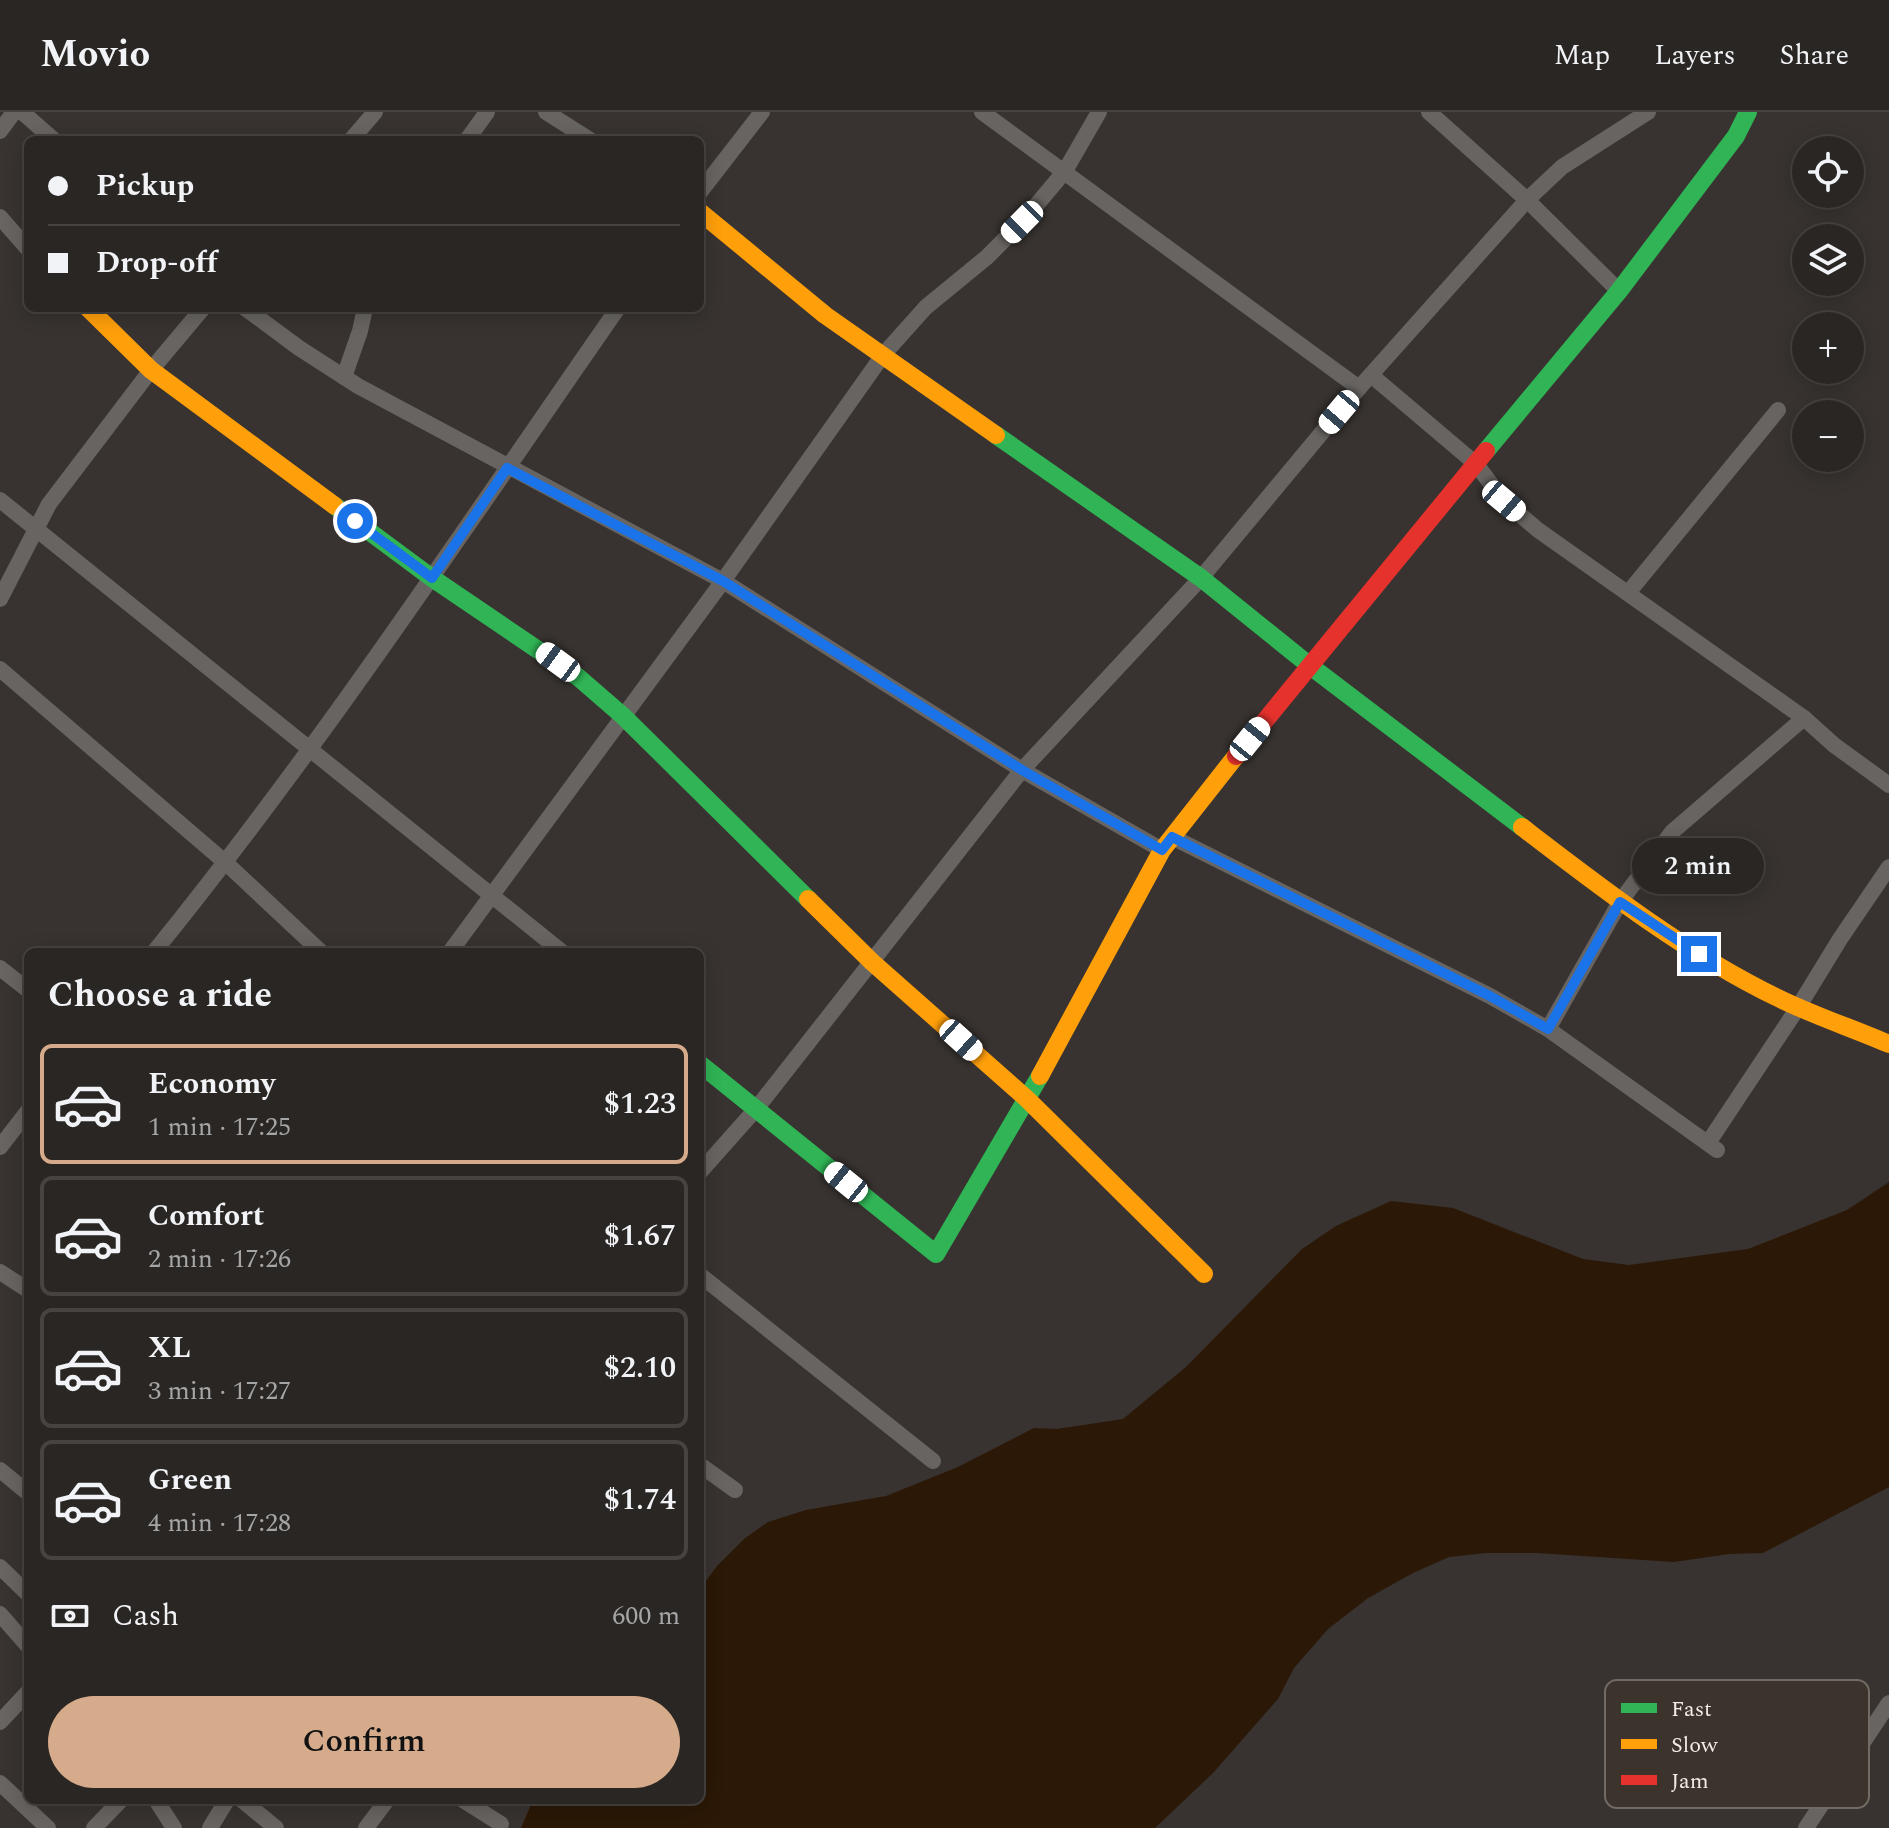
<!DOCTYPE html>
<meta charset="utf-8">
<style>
:root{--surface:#2a2624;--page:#363231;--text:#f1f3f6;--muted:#a5a5a6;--line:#464341;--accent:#d6ab8b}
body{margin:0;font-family:Spectral,serif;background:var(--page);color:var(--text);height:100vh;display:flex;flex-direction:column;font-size:30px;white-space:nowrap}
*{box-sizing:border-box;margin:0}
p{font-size:26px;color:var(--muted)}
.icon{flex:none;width:44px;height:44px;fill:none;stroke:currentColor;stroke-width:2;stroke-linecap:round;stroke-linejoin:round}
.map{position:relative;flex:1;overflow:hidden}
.side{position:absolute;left:24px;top:836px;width:680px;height:856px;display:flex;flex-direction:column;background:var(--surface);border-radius:12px;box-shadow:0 4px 20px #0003,0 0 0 2px var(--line)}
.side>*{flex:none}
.guide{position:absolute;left:24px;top:24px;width:680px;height:176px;border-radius:12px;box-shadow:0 4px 20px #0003,0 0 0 2px var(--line);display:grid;align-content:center;height:176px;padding:0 24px;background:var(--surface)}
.tools{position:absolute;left:1792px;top:24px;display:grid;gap:16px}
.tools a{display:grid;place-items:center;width:72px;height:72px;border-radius:50%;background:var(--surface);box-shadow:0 4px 20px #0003,0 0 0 2px var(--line);font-size:40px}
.end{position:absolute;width:36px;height:36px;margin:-18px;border:10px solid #1a73e8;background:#fff;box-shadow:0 0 0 4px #fff}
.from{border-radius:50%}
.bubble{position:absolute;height:56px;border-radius:28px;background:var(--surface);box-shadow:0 4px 20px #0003,0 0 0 2px var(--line);font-size:26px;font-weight:600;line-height:56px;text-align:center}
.car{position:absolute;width:24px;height:48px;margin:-24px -12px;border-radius:10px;box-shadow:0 0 6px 2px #0007;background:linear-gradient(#fff 24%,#345 0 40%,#fff 0 76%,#345 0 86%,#fff 0)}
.guide b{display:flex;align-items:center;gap:28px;height:76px;font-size:30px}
.guide b+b{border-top:2px solid var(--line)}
.guide i{width:20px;height:20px;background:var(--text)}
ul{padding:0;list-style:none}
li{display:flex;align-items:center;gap:24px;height:120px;margin:0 16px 12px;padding:0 8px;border:4px solid var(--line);border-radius:12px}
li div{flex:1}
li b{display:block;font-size:30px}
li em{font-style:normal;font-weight:600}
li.selected{border-color:var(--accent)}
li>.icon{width:72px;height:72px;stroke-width:1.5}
h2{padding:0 24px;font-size:36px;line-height:96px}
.pay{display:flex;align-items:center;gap:20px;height:88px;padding:0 24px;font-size:30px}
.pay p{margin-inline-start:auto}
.action{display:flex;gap:16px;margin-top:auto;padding:16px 24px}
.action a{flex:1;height:92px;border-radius:48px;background:var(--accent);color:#111;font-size:32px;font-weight:600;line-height:92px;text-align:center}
header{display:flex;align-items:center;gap:48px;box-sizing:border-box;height:112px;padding:0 40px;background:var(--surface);border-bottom:2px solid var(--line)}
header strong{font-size:38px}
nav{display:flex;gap:44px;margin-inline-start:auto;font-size:28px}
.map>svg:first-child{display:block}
.water{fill:#2b1806}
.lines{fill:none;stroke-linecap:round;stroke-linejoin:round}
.street{stroke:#676461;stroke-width:16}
.fast{stroke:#30b455;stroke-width:18}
.slow{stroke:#ff9f0a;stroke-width:18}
.jam{stroke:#e5322d;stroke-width:18}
.route{stroke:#1a73e8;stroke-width:10}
.key{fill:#3b332c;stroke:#726a64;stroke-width:2}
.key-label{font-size:22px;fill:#f1ebe6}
</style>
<header>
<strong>Movio</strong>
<nav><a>Map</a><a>Layers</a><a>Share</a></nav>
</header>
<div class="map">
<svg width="1889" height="1716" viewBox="0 0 1889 1716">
<rect width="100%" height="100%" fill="#383330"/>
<polygon class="water" points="1889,1070 1889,1375 1763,1441 1729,1442 1674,1450 1537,1441 1486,1441 1449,1445 1413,1461 1368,1486 1328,1517 1294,1556 1278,1587 1213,1661 1155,1716 521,1716 533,1688 700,1688 700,1477 717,1454 744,1427 768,1410 806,1398 886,1384 958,1355 1034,1316 1057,1317 1123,1307 1186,1255 1302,1137 1336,1114 1391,1089 1453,1096 1583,1147 1629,1153 1748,1137 1847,1098"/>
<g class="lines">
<g class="street">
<polyline points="22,0 54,28"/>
<polyline points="546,0 590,28"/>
<polyline points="982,0 1359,276"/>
<polyline points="1429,0 1527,88 1619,179"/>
<polyline points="0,19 14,0"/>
<polyline points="351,28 375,0"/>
<polyline points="467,28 487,0"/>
<polyline points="700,80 762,0"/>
<polyline points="0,105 28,137"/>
<polyline points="245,196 299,236 358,274 723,469 1022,658 1162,738"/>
<polyline points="1371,263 1476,352 1504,389 1538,418 1804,606 1834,633 1889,673"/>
<polyline points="344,265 360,219 365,196"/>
<polyline points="0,388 562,840"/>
<polyline points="1628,481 1778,298"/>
<polyline points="0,487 49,392 151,258 203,196"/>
<polyline points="0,557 226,751 321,840"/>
<polyline points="1172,725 1490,884 1548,917 1717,1038"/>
<path d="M154,840C321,634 467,413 618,196"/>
<polyline points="450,840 723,469 883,243 926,195 987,145 1022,110 1065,59 1099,0"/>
<polyline points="0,856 28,878"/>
<polyline points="1548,917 1620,790 1672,720 1804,606"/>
<polyline points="1708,1031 1799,894 1840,827 1889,755"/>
<polyline points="0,1035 28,999"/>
<polyline points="700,1060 756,997 1022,658 1201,466 1359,276 1527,88 1562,55 1648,0"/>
<polyline points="0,1160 28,1178"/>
<polyline points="700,1163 933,1349"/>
<polyline points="700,1353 735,1378"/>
<polyline points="0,1358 28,1381"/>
<polyline points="0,1455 28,1482"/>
<polyline points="0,1502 28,1534"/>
<polyline points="0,1610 28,1580"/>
<polyline points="0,1671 48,1716"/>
<polyline points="156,1688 174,1716"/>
<polyline points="242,1688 276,1716"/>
<polyline points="463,1688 501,1712"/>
<polyline points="94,1716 121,1688"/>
<polyline points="210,1716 227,1688"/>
<polyline points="366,1716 387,1688"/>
<polyline points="1806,1716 1889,1591"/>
</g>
<g class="fast">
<polyline points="996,323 1201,466 1309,553 1522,715"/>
<polyline points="1486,339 1619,179 1736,24 1748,0"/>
<polyline points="335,394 432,466 578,565 623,604 808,787"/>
<polyline points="700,952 936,1142 1040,964"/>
</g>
<g class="slow">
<polyline points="700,100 825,203 996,323"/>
<polyline points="88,196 151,258 335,394"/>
<path d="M1522,715C1603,777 1684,840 1776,885C1812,903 1852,916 1889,932"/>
<polyline points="808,787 872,850 1027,987 1204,1162"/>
<polyline points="1040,964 1162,738 1236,644"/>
</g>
<polyline class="jam" points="1236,644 1486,339"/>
</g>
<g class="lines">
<polyline class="route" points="355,409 432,466 507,356 723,469 1022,658 1162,738 1172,725 1490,884 1548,917 1620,790 1699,842"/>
</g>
<rect x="1605" y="1568" width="264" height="128" rx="12" class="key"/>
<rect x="1621" y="1591" width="36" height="10" fill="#30b455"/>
<rect x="1621" y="1627" width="36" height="10" fill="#ff9f0a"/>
<rect x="1621" y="1663" width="36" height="10" fill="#e5322d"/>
<g class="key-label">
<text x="1671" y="1604">Fast</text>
<text x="1671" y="1640">Slow</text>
<text x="1671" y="1676">Jam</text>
</g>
</svg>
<div class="tools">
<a><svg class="icon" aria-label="locate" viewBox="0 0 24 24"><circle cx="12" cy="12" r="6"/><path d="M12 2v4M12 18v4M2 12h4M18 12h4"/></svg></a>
<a><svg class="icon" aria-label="layers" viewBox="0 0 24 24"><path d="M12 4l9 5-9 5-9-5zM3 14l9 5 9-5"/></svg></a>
<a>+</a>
<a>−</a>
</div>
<i class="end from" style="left:355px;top:409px"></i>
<i class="end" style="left:1699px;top:842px"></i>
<div class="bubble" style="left:1632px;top:726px;width:132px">2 min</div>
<i class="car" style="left:1022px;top:110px;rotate:225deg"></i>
<i class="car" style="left:1339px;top:300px;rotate:220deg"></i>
<i class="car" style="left:1504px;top:389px;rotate:130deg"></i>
<i class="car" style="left:558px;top:550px;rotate:306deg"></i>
<i class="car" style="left:1250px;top:627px;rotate:39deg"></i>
<i class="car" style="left:961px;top:928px;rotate:132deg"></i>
<i class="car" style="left:846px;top:1070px;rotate:309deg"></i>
<div class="guide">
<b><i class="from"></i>Pickup</b>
<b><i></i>Drop-off</b>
</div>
<section class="side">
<h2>Choose a ride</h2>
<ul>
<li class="selected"><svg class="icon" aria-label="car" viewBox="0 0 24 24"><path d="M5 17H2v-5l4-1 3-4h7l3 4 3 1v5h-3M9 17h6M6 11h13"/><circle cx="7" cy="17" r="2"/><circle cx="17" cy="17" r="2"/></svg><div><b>Economy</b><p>1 min · 17:25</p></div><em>$1.23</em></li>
<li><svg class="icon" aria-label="car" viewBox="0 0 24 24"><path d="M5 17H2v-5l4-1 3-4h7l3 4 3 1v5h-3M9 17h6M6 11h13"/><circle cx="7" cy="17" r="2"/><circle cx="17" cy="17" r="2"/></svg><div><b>Comfort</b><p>2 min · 17:26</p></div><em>$1.67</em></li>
<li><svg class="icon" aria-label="car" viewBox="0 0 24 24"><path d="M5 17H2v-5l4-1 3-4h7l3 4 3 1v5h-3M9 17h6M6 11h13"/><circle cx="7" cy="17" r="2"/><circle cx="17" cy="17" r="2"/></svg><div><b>XL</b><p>3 min · 17:27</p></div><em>$2.10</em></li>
<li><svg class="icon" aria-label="car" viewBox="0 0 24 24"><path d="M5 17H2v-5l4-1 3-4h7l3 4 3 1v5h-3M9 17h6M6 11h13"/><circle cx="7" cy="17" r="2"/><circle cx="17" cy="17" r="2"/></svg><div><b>Green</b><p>4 min · 17:28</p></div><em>$1.74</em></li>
</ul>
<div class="pay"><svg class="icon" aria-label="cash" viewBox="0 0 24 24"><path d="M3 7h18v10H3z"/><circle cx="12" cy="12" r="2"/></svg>Cash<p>600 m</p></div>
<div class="action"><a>Confirm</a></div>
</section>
</div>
